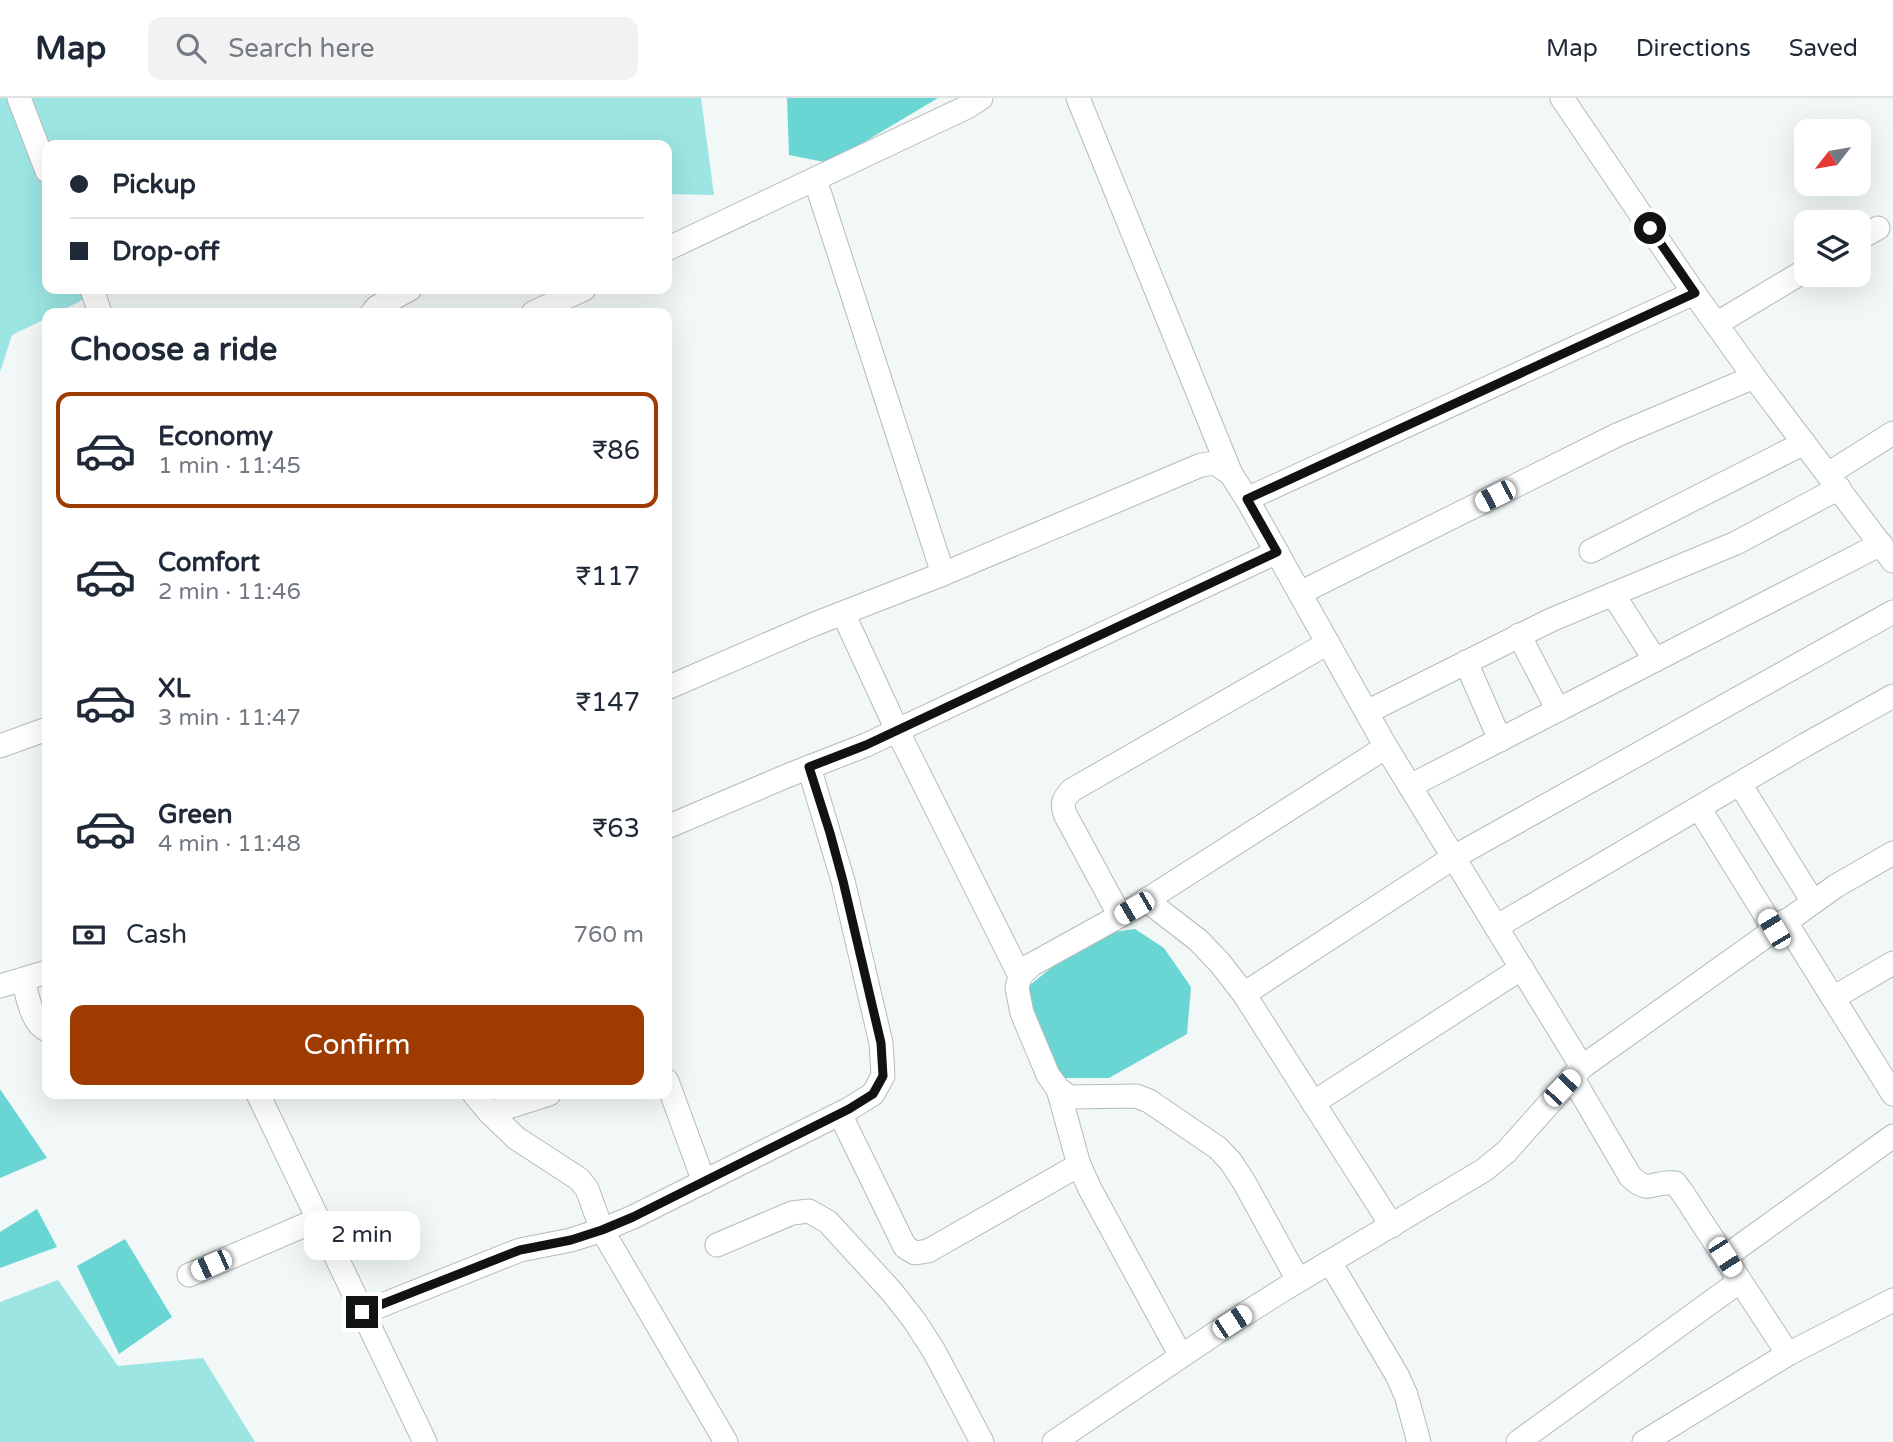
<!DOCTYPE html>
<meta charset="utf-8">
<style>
:root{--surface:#fff;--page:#f2f2f3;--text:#1f2937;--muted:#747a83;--line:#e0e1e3;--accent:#9e3b00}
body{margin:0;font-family:"Varela Round",sans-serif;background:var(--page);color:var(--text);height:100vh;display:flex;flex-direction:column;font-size:26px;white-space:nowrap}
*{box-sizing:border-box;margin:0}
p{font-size:23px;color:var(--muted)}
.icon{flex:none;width:38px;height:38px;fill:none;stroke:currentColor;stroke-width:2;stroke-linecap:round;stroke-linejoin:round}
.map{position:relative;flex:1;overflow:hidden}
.details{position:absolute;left:42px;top:210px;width:630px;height:791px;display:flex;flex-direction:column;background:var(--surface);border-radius:14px;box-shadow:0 7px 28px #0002}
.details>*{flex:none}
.banner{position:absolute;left:42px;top:42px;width:630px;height:154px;border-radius:14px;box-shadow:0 7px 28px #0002;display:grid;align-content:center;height:154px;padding:0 28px;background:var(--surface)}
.needle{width:46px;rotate:239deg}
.fabs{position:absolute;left:1794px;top:21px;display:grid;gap:14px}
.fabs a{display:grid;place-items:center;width:77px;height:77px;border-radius:14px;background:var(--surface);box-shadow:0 7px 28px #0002;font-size:35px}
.end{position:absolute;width:32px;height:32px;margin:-16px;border:9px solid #111313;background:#fff;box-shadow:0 0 0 4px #fff}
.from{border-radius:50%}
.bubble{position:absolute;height:49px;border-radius:14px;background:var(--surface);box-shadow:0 7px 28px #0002;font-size:23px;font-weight:600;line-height:49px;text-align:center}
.car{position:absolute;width:21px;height:42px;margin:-21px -10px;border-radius:9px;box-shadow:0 0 5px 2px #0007;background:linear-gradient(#fff 24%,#345 0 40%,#fff 0 76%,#345 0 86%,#fff 0)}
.banner b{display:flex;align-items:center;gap:24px;height:66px;font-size:26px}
.banner b+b{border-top:2px solid var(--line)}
.banner i{width:18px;height:18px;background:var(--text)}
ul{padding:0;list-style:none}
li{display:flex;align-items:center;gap:21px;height:116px;margin:0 14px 10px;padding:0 14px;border:4px solid transparent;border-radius:14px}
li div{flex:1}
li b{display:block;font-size:26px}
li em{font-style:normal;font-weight:600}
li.on{border-color:var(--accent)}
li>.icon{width:63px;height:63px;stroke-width:1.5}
h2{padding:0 28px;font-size:32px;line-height:84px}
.pay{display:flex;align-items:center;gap:18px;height:77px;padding:0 28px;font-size:26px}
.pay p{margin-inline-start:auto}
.cta{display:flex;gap:14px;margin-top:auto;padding:14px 28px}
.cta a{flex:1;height:80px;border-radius:14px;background:var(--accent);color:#fff;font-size:28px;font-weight:600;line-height:80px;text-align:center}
header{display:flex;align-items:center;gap:42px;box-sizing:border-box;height:98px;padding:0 35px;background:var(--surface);border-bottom:2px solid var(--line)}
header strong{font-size:33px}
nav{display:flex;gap:38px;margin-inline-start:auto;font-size:24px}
.search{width:490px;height:63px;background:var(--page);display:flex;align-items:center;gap:18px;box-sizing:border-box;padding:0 24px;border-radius:14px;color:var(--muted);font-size:26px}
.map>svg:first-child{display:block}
.green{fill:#9ce5e3}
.water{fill:#6ad6d3}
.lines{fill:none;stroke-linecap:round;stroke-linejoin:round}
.minor-casing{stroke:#b5baba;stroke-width:25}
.minor{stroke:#fff;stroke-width:23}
.route{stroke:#111313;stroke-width:9}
</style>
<header>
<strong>Map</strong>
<div class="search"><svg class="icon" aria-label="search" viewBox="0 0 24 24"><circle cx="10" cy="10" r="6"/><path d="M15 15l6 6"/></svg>Search here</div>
<nav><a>Map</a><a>Directions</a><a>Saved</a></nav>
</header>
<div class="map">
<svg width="1893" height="1344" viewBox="0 0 1893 1344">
<rect width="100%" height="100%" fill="#f1f8f7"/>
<g class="green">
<polygon points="0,0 701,0 714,97 667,96 667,47 47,47 47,191 105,191 56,215 47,215 47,220 12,237 0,274"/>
<polygon points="58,1182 118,1268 203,1260 255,1344 0,1344 0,1204"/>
</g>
<g class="water">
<polygon points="787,0 938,0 829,65 789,57"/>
<polygon points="1135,831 1164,850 1191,889 1187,936 1109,980 1055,980 1020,895 1092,837"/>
<polygon points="0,991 47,1060 0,1080"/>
<polygon points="37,1111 57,1149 0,1170 0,1134"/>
<polygon points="125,1141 172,1219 119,1256 77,1168"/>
</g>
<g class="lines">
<defs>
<g id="minor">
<polyline points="19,0 47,73"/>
<polyline points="1078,0 1231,376"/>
<polyline points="1562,0 1694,195 1754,279 1893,463"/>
<polyline points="815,81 943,476"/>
<polyline points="1858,141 1878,130"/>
<polyline points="667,151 967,9 981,0"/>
<polyline points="92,191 100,215"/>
<polyline points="372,215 377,209 410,191"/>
<polyline points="533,215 584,191"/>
<polyline points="1716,226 1806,172"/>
<polyline points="1828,376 1893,335"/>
<polyline points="1247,401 1694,195"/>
<polyline points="1591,453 1804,345"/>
<polyline points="1300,495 1617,337 1754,279"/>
<polyline points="1613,496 1655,562"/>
<polyline points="843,515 897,632 1020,878"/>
<polyline points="1519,537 1558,612"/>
<polyline points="1466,564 1500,642"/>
<polyline points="667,590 812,527 943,476 1201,367 1215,365 1231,376 1247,401 1386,649 1582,969"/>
<polyline points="1367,614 1551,522 1736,445 1839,390"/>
<polyline points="0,648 47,631"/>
<polyline points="1740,686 1813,804"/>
<polyline points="1410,688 1881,446"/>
<polyline points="1699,710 1774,831"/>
<polyline points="667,729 789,677 866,647 1277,454"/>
<polyline points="1146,802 1198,842 1220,865 1244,896 1392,1128"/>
<path d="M1120,818L1066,718C1061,706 1063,701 1072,692L1328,545"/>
<polyline points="1785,823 1893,996"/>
<polyline points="1496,829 1805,647 1893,598"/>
<path d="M23,882C28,898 31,925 47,932"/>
<polyline points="0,888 47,874"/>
<polyline points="1244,896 1454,759 1893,514"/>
<polyline points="1833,900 1893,865"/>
<path d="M1572,979L1630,1078C1650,1098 1652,1082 1675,1085L1682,1094L1788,1256"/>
<polyline points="667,983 704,1084"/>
<polyline points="1058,991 1079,1067 1090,1091 1181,1258"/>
<polyline points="258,996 425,1344"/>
<polyline points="474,996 490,1015 516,1040 579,1081 587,1091 602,1132 726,1344"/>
<polyline points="1313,1005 1522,870"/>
<polyline points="490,1015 549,996"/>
<polyline points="840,1016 905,1149 915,1155 928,1153 1079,1067"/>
<polyline points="717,1147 792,1115 809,1113 828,1124 892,1194 914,1222 934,1253 982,1344"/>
<polyline points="1725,1159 1893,1038"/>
<polyline points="1330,1164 1397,1277 1406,1297 1419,1344"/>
<polyline points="189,1177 319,1121"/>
<polyline points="1298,1182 1244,1084 1231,1064 1218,1050 1149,1003 1136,998 1070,999 1058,991 1048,977 1022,915 1017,890 1020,878 1031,867 1134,810 1386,649"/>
<polyline points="362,1215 520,1152 571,1142 602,1132 633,1119 849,1011 873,996 883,978 881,945 843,783 809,669"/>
<polyline points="1054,1344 1232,1224 1286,1190 1484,1072 1506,1054 1582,969 1836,788 1893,755"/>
<polyline points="1518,1344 1740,1183"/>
<polyline points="1644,1344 1788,1256 1893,1202"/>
</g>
</defs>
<use href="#minor" class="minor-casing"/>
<use href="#minor" class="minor"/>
</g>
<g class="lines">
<polyline class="route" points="362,1214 520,1152 571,1142 602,1132 633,1119 849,1011 873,996 883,978 881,945 843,783 830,735 809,669 866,647 1277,454 1247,401 1695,195 1650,130"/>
</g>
</svg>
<div class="fabs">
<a><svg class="needle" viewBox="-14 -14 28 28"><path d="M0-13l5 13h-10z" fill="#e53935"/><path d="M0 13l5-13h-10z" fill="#747a83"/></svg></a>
<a><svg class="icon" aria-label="layers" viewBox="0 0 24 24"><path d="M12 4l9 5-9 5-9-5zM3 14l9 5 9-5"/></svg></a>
</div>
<i class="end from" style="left:1650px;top:130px"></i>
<i class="end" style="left:362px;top:1214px"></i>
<div class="bubble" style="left:304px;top:1113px;width:116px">2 min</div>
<i class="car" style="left:1495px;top:398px;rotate:243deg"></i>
<i class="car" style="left:1134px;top:810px;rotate:240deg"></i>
<i class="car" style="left:1774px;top:831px;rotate:329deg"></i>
<i class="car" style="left:1562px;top:990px;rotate:44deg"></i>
<i class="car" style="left:1725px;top:1159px;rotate:147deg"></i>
<i class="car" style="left:211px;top:1167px;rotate:246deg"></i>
<i class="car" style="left:1232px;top:1224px;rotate:57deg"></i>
<div class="banner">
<b><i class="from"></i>Pickup</b>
<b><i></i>Drop-off</b>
</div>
<section class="details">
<h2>Choose a ride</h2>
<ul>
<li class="on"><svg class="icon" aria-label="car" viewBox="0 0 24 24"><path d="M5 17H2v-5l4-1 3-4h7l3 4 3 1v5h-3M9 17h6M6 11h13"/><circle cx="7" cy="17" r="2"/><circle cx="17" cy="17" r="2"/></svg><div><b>Economy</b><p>1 min · 11:45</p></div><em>₹86</em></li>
<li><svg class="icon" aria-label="car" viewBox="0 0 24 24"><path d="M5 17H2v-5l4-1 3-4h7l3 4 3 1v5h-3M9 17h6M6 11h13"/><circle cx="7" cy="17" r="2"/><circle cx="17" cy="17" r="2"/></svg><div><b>Comfort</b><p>2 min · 11:46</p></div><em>₹117</em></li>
<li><svg class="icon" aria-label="car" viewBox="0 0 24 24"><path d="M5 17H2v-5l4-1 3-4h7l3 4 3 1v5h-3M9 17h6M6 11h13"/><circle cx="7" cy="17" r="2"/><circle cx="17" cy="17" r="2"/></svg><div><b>XL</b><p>3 min · 11:47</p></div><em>₹147</em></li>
<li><svg class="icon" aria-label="car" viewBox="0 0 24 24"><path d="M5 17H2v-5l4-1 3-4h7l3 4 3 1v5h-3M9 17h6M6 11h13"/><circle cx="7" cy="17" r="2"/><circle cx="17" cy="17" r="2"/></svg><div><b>Green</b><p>4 min · 11:48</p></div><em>₹63</em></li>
</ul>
<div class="pay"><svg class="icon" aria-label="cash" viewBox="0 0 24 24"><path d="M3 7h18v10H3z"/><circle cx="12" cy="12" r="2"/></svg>Cash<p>760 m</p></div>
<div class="cta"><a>Confirm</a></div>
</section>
</div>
